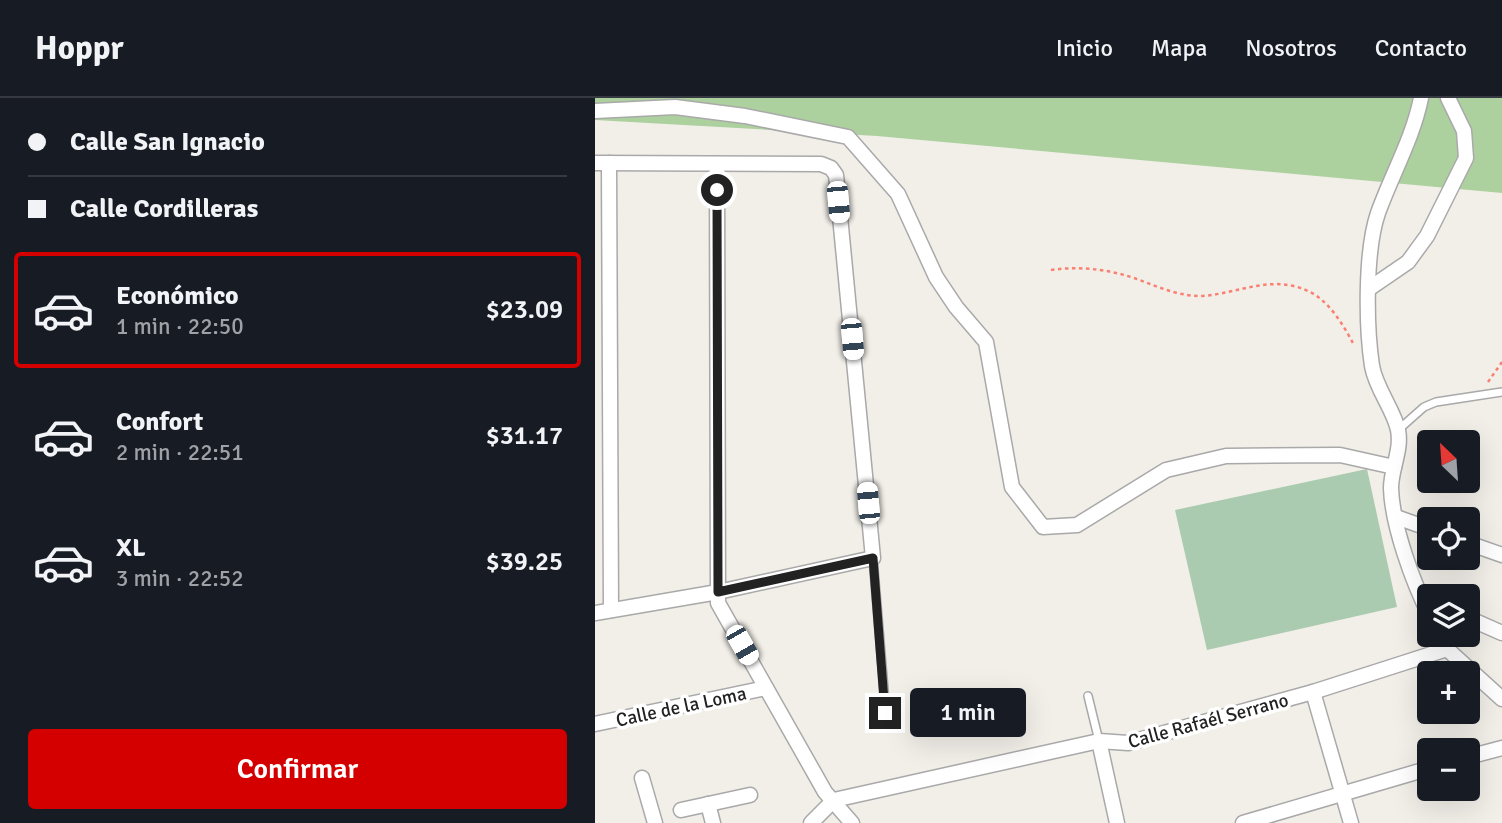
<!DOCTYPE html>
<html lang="es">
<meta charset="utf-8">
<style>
:root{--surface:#171b24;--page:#20242c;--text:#f1f3f6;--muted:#9ea1a6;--line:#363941;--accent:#d40000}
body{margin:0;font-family:Signika,sans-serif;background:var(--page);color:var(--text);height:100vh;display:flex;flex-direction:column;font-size:26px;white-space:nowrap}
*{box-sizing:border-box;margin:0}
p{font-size:23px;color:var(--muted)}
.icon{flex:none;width:38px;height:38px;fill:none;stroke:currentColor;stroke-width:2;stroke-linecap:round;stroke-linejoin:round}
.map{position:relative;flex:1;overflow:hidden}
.sheet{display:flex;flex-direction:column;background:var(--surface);width:595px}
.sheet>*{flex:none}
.guide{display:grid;align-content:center;height:154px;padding:0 28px;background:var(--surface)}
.needle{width:46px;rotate:335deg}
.controls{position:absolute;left:822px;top:332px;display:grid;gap:14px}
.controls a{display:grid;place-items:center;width:63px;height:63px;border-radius:7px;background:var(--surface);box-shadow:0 7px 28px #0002;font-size:35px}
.end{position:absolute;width:32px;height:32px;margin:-16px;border:9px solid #222;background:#fff;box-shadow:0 0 0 4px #fff}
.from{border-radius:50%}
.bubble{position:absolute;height:49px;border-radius:7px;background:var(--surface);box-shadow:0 7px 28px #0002;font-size:23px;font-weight:600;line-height:49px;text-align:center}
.car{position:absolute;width:21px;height:42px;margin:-21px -10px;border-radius:9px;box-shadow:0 0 5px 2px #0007;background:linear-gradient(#fff 24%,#345 0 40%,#fff 0 76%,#345 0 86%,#fff 0)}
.guide b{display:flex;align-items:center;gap:24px;height:66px;font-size:26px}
.guide b+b{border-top:2px solid var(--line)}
.guide i{width:18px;height:18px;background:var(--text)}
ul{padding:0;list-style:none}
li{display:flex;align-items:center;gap:21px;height:116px;margin:0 14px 10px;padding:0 14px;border:4px solid transparent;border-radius:7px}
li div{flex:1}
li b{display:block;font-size:26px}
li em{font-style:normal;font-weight:600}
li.current{border-color:var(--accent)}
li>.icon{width:63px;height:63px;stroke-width:1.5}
.cta{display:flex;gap:14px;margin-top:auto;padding:14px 28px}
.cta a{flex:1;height:80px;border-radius:7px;background:var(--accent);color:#fff;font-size:28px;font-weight:600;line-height:80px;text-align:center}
header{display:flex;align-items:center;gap:42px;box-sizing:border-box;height:98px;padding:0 35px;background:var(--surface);border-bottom:2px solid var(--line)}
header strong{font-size:33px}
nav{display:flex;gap:38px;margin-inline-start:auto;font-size:24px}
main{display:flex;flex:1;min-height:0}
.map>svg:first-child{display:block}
.forest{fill:#add19e}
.cemetery{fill:#aacbaf}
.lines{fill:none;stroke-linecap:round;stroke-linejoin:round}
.service-casing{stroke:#a9a9a9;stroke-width:10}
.minor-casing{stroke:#a9a9a9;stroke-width:17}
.path{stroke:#fa8072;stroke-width:2.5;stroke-dasharray:3.5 3.5;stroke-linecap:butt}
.service{stroke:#fff;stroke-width:7}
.minor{stroke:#fff;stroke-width:14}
.route{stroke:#222;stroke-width:9}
.labels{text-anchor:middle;stroke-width:7;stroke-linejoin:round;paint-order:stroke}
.street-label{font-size:19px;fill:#222;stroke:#fff}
</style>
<header>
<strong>Hoppr</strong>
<nav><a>Inicio</a><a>Mapa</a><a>Nosotros</a><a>Contacto</a></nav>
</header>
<main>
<section class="sheet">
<div class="guide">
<b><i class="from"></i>Calle San Ignacio</b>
<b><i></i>Calle Cordilleras</b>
</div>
<ul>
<li class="current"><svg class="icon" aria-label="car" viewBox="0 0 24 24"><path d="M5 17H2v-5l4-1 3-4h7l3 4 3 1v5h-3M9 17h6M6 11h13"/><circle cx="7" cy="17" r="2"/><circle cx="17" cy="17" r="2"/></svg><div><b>Económico</b><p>1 min · 22:50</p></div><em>$23.09</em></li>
<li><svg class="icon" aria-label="car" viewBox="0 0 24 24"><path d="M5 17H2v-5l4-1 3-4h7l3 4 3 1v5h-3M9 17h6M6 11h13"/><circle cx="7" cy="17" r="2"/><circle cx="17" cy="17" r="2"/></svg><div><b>Confort</b><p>2 min · 22:51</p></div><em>$31.17</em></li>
<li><svg class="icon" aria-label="car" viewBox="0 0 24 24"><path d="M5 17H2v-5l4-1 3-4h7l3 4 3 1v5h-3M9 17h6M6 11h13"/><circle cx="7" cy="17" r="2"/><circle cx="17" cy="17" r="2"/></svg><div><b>XL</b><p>3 min · 22:52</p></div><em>$39.25</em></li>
</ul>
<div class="cta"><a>Confirmar</a></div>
</section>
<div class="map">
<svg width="907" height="725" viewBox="0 0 907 725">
<rect width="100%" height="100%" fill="#f2efe9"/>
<polygon class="forest" points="0,0 907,0 907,95 282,38 0,22"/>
<polygon class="cemetery" points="772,371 802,509 612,552 580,412"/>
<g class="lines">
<defs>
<g id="service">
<polyline points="803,332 829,309 841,304 907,294"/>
<polyline points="278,460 291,616"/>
<polyline points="493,598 504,643"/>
</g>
<g id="minor">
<path d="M826,0C818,40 797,76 783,115C770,153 771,228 777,268C781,291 799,312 803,332C807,352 796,371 796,390C797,427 818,485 835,518"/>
<polyline points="0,13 80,9 150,18 253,39 303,96 341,179 361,209 391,244 417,389 448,429 482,427 571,372 631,358 745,357 799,369"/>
<polyline points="0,65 226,66 236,70 241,77 278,460 123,494 0,515"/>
<polyline points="14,65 16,512"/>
<polyline points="122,66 123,505 230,694 257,725"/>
<polyline points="775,190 813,164 832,138 871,60 869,33 853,0"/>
<polyline points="801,419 835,431"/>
<polyline points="873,445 907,457"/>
<polyline points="873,520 907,535"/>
<polyline points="845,537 852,551 907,601"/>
<polyline points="718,594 756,725"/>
<polyline points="0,626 171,590"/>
<polyline points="504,643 522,725"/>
<polyline points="873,659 907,650"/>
<polyline points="47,680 60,725"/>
<polyline points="113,706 118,725"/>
<polyline points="86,712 155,697"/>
<polyline points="216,725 239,702 504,643 533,645 718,594 852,551"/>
<polyline points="648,725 835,670"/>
</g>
</defs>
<use href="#service" class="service-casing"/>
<use href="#minor" class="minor-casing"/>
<g class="path">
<path d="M456,172C484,168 512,171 539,180C561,188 582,198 606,198C644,196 677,175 715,194C735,204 749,228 759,247"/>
<polyline points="893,284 907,264"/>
</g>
<use href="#service" class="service"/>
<use href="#minor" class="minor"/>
</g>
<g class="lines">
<polyline class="route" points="122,92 123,494 278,460 290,615"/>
</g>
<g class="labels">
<g class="street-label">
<text transform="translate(86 608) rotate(-12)" y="7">Calle de la Loma</text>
<text transform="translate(613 622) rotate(-15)" y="7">Calle Rafaél Serrano</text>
</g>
</g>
</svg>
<div class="controls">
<a><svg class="needle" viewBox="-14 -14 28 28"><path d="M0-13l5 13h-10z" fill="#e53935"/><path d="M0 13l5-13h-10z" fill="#9ea1a6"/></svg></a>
<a><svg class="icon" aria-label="locate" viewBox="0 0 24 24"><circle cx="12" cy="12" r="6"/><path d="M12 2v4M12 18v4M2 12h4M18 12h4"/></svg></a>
<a><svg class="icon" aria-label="layers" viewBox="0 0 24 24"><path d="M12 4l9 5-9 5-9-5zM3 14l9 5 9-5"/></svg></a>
<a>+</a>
<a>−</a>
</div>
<i class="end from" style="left:122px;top:92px"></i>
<i class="end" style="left:290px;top:615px"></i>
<div class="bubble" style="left:315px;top:590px;width:116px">1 min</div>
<i class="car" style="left:243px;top:104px;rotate:175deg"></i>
<i class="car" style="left:257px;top:241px;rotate:175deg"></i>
<i class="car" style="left:273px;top:405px;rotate:355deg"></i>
<i class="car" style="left:147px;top:547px;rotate:150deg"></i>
</div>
</main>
